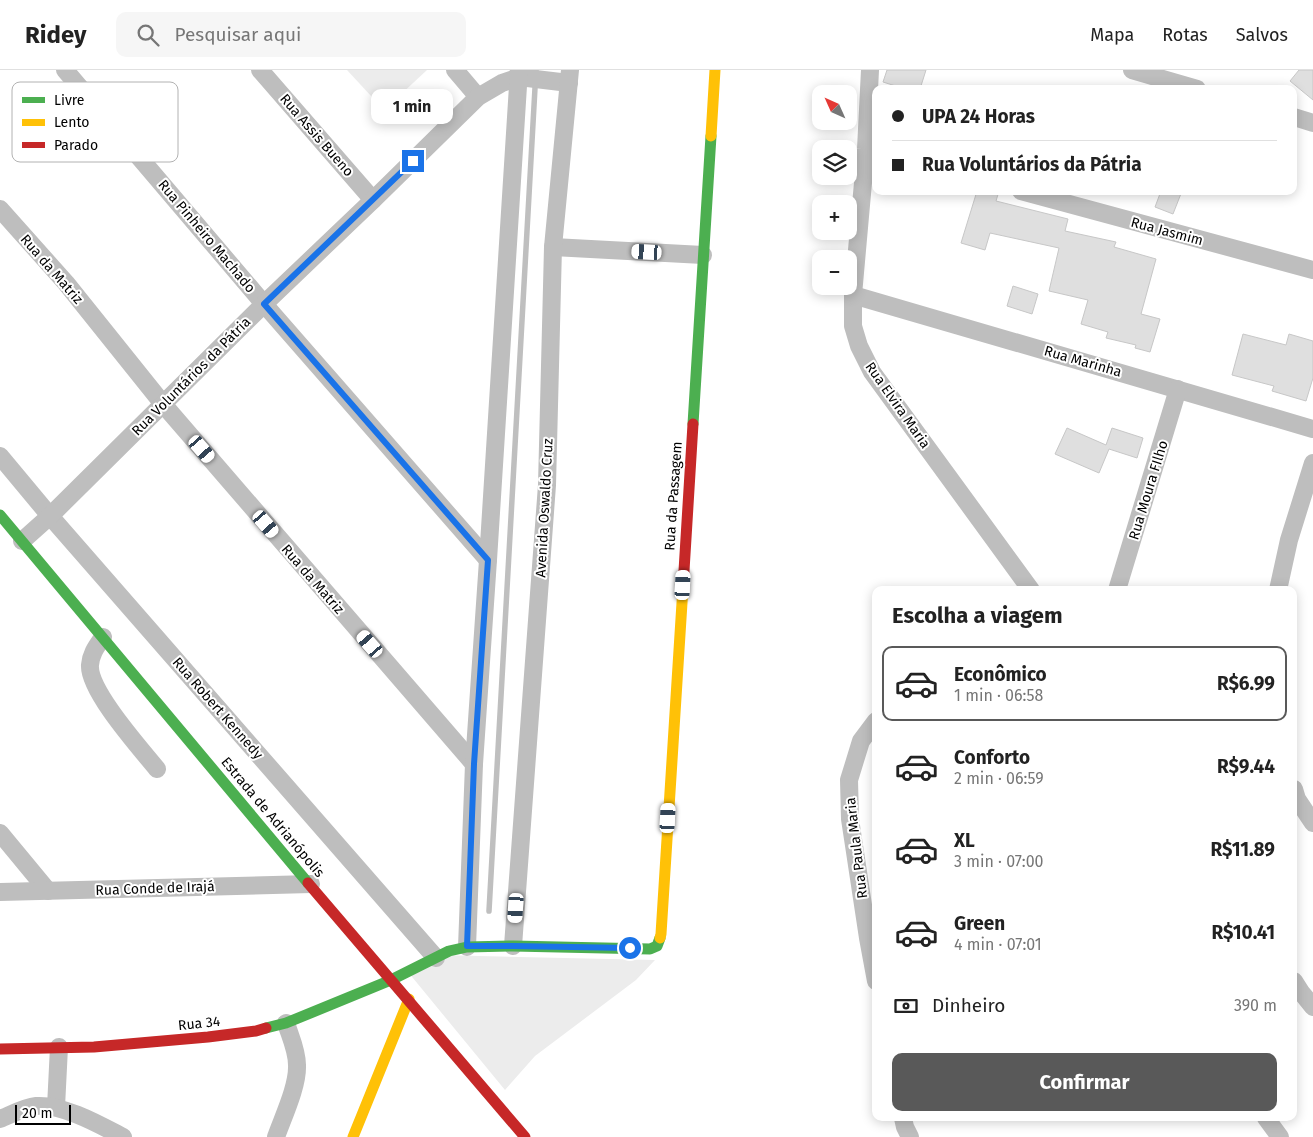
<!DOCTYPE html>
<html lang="pt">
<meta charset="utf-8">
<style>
:root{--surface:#fff;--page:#f6f6f6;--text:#222;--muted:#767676;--line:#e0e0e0;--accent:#595959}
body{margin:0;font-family:"Fira Sans",sans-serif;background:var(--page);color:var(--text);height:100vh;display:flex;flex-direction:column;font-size:19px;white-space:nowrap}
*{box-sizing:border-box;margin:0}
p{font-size:16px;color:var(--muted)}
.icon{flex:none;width:28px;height:28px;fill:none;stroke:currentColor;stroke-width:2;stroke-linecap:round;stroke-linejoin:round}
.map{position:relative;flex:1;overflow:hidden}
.drawer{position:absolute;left:872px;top:516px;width:425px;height:535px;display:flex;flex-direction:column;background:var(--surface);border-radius:10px;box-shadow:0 2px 12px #0003}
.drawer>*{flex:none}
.hud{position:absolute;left:872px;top:15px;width:425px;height:110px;border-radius:10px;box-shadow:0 2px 12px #0003;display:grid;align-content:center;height:110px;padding:0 20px;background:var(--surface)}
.needle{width:32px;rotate:315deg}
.controls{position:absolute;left:812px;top:15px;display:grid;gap:10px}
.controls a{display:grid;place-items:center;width:45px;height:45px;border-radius:10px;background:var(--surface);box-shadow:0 2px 12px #0003;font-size:25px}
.scale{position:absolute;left:15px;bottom:12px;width:56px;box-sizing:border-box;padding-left:5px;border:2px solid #000;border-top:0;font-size:14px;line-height:18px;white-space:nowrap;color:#000;-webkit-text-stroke:4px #fff;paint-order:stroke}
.end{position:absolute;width:22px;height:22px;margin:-11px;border:6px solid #1a73e8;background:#fff;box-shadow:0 0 0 2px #fff}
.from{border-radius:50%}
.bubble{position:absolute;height:35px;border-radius:10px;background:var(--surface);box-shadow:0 2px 12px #0003;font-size:16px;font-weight:700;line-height:35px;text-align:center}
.car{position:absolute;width:15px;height:30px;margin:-15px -8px;border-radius:6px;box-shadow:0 0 4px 1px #0007;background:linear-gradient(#fff 24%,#345 0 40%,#fff 0 76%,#345 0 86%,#fff 0)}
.hud b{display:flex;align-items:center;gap:18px;height:48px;font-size:19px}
.hud b+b{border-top:1px solid var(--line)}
.hud i{width:12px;height:12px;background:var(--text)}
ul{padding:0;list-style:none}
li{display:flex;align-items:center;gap:15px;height:75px;margin:0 10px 8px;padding:0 10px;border:2px solid transparent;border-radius:10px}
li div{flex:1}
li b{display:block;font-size:19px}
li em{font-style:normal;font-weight:700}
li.on{border-color:var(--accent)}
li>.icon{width:45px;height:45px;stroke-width:1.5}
h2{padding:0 20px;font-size:22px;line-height:60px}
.pay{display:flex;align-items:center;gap:12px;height:55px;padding:0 20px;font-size:19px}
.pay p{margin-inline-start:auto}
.cta{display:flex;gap:10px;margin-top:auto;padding:10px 20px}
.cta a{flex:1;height:58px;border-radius:10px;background:var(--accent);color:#fff;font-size:20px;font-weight:700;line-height:58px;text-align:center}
header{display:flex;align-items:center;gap:30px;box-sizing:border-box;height:70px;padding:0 25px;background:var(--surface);border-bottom:1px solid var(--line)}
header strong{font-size:24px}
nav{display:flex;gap:28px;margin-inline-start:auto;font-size:18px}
.search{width:350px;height:45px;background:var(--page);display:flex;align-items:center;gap:12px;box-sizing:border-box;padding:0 18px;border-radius:10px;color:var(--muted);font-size:19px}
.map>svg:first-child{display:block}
.green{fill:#ececec}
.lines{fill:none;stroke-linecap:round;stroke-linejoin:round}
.stream{stroke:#bfbfbf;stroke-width:5.5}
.building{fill:#dfdfdf;stroke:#c7c7c7}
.street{stroke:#bebebe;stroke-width:18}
.fast{stroke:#4caf50;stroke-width:11}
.slow{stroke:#ffc107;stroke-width:11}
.jam{stroke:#c62828;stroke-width:11}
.route{stroke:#1a73e8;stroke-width:6}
.labels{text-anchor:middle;stroke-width:4;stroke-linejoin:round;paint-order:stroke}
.street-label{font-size:14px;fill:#000;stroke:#fff}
.key{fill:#fff;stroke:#b2b2b2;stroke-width:1}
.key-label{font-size:14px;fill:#000}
</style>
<header>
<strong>Ridey</strong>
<div class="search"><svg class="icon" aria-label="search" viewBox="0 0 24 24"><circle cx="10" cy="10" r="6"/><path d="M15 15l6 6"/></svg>Pesquisar aqui</div>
<nav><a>Mapa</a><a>Rotas</a><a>Salvos</a></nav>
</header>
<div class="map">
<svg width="1313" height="1067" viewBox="0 0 1313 1067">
<rect width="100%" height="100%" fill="#fff"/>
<g class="green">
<polygon points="347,0 427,0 384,40"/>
<polygon points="437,885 655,890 636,910 535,986 505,1020 408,902"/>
</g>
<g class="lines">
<polyline class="stream" points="489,841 536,0"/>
</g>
<g class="building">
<polygon points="887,0 926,0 920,19 905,19 883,12"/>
<polygon points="1299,0 1313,0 1313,30 1290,11"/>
<polygon points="977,121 999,121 996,131 1068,149 1065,161 1116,172 1114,177 1156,189 1141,244 1160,249 1150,282 1135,278 1136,275 1106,268 1108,262 1081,254 1088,230 1049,221 1059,178 990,163 985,180 961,173"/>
<polygon points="1161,121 1182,121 1173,144 1155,137"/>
<polygon points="1013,216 1038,224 1032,244 1007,236"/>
<polygon points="1243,264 1286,275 1289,264 1313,271 1313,308 1306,331 1272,321 1274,316 1232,305"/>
<polygon points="1067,358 1106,375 1112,358 1143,368 1137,388 1109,379 1099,403 1055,384"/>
</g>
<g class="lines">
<g class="street">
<polyline points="65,0 264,234 488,490"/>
<polyline points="260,0 373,130"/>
<polyline points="455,0 478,27"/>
<polyline points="870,0 866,79 853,225 853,256 859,276 872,302 1031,520"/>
<polyline points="1132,0 1197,19"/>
<polyline points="1294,47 1313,53"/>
<polyline points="1021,121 1313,200"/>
<polyline points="0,139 66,213 163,334 474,694"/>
<polyline points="553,177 703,185"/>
<polyline points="853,225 1313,359"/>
<polyline points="0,386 50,446 436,888"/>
<polyline points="22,471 50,446 264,234 373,130 478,27 502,13 519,7 569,13"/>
<polyline points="1117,520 1178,319"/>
<polyline points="1278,520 1289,470 1313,393"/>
<path d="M103,567C97,576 91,583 90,595C88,620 140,678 157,699"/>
<polyline points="876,651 861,671 849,710 850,749 868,868 876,911"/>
<polyline points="1294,719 1297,729 1313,753"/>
<polyline points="0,763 48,821"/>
<polyline points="0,822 311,814"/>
<polyline points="513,876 547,415 553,177 570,0"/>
<polyline points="467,877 474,694 488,490 519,0"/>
<polyline points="1294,911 1301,922 1313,937"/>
<polyline points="56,1037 59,977"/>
<polyline points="903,1048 905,1057 910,1067"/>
<polyline points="1266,1048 1280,1067"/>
<path d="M0,1049C10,1045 25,1037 36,1036C63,1034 100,1055 123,1067"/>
<path d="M276,1067C283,1047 298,1016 297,995C297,980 290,966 286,953"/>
</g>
<g class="fast">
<polyline points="693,354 711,66"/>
<polyline points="0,445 308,813"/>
<polyline points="266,958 286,953 391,910 449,881 467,877 513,876 650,879 657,876 660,868"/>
</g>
<g class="slow">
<polyline points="711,66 715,0"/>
<polyline points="660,868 661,864 683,517"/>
<polyline points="353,1067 409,929"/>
</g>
<g class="jam">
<polyline points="683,517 693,354"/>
<polyline points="308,813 525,1067"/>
<polyline points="0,979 94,977 208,967 256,961 266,958"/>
</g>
</g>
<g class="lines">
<polyline class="route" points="413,91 264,234 488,490 474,694 467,876 513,876 630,878"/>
</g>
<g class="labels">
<g class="street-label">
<text transform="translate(317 65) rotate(49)" y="5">Rua Assis Bueno</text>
<text transform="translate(1167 161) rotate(15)" y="5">Rua Jasmim</text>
<text transform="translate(207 166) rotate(50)" y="5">Rua Pinheiro Machado</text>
<text transform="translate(52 199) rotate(49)" y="5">Rua da Matriz</text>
<text transform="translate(1083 291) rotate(16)" y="5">Rua Marinha</text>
<text transform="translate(191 306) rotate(-45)" y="5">Rua Voluntários da Pátria</text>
<text transform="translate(898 335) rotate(55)" y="5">Rua Elvira Maria</text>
<text transform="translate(1148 420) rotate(-73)" y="5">Rua Moura FIlho</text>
<text transform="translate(673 426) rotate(-86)" y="5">Rua da Passagem</text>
<text transform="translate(544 438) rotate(-87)" y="5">Avenida Oswaldo Cruz</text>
<text transform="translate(313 509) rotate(49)" y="5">Rua da Matriz</text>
<text transform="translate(218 638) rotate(49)" y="5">Rua Robert Kennedy</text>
<text transform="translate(273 747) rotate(50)" y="5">Estrada de Adrianópolis</text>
<text transform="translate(856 778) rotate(-97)" y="5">Rua Paula Maria</text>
<text transform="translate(155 818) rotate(-2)" y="5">Rua Conde de Irajá</text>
<text transform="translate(199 953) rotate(-6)" y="5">Rua 34</text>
</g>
</g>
<rect x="12" y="12" width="166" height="80" rx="8" class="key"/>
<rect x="22" y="27" width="23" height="6" fill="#4caf50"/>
<rect x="22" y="49" width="23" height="7" fill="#ffc107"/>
<rect x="22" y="72" width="23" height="6" fill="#c62828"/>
<g class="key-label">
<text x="54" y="35">Livre</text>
<text x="54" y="57">Lento</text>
<text x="54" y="80">Parado</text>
</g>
</svg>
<div class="controls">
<a><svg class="needle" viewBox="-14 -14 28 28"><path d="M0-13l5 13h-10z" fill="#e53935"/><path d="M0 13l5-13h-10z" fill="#767676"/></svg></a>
<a><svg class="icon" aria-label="layers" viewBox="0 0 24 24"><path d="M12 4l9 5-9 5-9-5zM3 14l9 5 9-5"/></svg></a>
<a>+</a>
<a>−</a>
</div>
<div class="scale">20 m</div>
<i class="end from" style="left:630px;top:878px"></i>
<i class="end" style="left:413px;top:91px"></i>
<div class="bubble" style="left:371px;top:19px;width:82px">1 min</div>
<i class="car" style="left:647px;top:182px;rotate:273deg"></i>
<i class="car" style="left:202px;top:379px;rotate:139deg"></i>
<i class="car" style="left:266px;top:454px;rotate:139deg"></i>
<i class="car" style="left:683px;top:515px;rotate:3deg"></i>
<i class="car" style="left:370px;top:574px;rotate:319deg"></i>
<i class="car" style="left:668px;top:748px;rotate:3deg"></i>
<i class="car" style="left:516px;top:838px;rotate:184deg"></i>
<div class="hud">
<b><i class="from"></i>UPA 24 Horas</b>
<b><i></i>Rua Voluntários da Pátria</b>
</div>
<section class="drawer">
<h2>Escolha a viagem</h2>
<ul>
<li class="on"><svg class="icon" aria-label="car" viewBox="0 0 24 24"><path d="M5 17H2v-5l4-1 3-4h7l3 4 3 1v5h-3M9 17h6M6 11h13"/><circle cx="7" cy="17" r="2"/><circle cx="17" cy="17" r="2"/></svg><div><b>Econômico</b><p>1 min · 06:58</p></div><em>R$6.99</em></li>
<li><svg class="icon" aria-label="car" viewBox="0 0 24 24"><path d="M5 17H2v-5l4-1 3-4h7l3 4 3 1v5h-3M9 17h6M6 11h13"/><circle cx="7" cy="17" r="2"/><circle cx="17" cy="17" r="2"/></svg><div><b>Conforto</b><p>2 min · 06:59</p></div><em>R$9.44</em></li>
<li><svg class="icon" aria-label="car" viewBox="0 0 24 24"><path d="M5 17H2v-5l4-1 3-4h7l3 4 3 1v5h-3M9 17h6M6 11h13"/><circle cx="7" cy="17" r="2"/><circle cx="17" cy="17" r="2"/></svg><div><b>XL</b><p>3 min · 07:00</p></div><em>R$11.89</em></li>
<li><svg class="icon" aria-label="car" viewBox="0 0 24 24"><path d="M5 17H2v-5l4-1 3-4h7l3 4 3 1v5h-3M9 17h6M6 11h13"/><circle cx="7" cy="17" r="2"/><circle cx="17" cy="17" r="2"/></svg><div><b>Green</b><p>4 min · 07:01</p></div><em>R$10.41</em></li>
</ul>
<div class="pay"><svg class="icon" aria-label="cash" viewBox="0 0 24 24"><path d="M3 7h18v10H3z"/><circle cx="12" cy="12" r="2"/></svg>Dinheiro<p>390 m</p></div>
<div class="cta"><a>Confirmar</a></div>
</section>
</div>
